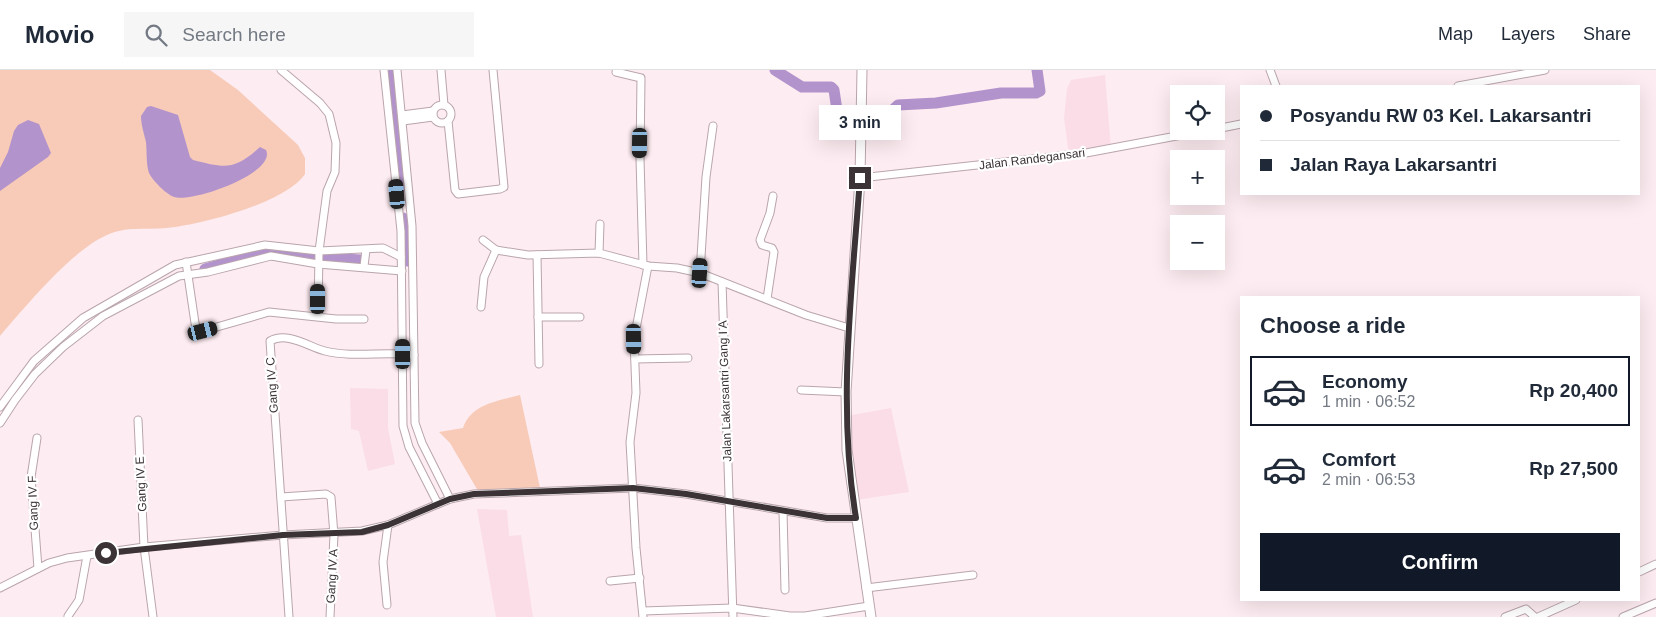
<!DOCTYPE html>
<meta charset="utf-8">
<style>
:root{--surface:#fff;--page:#f6f6f7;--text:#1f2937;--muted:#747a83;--line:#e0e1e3;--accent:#111827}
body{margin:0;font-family:Arial,sans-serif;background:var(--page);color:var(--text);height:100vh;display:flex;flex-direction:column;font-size:19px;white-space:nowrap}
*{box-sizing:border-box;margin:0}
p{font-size:16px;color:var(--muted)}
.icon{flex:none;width:28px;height:28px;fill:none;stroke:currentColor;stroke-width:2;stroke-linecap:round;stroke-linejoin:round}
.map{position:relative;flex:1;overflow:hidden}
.panel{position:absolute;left:1240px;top:226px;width:400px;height:305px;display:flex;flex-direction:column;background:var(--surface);border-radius:0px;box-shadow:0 5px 20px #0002}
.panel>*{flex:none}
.top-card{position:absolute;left:1240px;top:15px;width:400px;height:110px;border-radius:0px;box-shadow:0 5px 20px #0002;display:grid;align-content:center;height:110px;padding:0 20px;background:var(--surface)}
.buttons{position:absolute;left:1170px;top:15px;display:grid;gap:10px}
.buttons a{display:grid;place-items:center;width:55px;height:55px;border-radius:0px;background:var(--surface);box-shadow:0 5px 20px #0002;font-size:25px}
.end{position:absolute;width:22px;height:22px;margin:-11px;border:6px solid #3b3335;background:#fff;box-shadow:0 0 0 2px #fff}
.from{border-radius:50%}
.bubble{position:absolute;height:35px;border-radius:0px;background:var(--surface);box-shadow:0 5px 20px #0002;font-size:16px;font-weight:700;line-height:35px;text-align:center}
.car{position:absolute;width:15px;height:30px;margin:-15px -8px;border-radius:6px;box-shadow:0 0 4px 1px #0007;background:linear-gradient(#222 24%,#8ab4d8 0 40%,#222 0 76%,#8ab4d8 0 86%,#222 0)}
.top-card b{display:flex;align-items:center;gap:18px;height:48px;font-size:19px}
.top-card b+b{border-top:1px solid var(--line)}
.top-card i{width:12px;height:12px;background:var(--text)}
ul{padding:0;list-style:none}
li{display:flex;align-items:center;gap:15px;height:70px;margin:0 10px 8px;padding:0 10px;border:2px solid transparent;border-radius:0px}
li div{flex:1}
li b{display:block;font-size:19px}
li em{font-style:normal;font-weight:700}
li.current{border-color:var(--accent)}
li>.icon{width:45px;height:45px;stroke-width:1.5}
h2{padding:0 20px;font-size:22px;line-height:60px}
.button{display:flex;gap:10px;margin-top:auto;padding:10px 20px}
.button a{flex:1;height:58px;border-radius:0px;background:var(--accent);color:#fff;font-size:20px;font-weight:700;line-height:58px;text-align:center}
header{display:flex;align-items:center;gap:30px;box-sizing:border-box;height:70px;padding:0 25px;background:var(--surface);border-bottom:1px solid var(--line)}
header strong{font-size:24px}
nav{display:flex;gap:28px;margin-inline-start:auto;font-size:18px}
.search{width:350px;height:45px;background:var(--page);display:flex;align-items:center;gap:12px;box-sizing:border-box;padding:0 18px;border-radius:0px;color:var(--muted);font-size:19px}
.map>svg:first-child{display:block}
.built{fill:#fbdde7}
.green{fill:#f8cbb9}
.water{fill:#b393cc}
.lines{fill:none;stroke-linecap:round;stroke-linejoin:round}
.river{stroke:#b393cc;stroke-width:11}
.minor-casing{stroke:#baa5ac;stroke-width:9}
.major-casing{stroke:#baa5ac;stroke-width:11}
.minor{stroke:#fff;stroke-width:7}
.major{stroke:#fff;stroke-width:9}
.route{stroke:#3b3335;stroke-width:6}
.labels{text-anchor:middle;stroke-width:4.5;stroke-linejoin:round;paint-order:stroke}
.street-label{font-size:12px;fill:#3b3335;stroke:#fff}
</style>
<header>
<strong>Movio</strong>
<div class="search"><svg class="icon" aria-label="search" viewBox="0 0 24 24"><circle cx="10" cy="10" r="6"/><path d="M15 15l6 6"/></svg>Search here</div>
<nav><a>Map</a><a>Layers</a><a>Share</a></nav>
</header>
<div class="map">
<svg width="1656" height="547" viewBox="0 0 1656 547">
<rect width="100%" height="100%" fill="#fdecf1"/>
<g class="built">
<polygon points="1105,5 1111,79 1069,85 1064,48 1067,19 1071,10"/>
<polygon points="350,318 388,319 388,358 395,394 368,401 359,361 351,359"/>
<polygon points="891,338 909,422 856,430 847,346"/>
<polygon points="477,439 507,440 509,466 521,465 533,547 496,547"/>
</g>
<g class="green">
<path d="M0,0H210L238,20L298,75L305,88V104C286,133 200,155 167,158C147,160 125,156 107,165C72,180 25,237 0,266Z"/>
<path d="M520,325L540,418L478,421L450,373L439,362L463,358C471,334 499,331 520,325Z"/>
</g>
<g class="water">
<path d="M151,36L178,45L190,87L193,90C225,98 234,101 260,77L266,80C277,103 192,133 174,127C166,124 153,111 149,103C146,94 147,82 146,72C144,63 141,55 141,46L147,37Z"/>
<polygon points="28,50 39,54 51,83 48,87 0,121 0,98 8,82 14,61 18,55"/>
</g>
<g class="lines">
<g class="river">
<polyline points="388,0 400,118"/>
<polyline points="775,0 802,17 831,17 834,20 838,47 844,53 854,52"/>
<polyline points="861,54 866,54 871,49 884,48 898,35 936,33 1001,23 1036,23 1040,21 1037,0"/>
<polyline points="403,148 407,191"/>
<polyline points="326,188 361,190"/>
<polyline points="205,199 261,183 311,186"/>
</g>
<defs>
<g id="minor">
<polyline points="281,0 320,33 329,44 336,73 335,102 327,121 319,181 318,246"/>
<polyline points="384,0 401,161 403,356 409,377 438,434"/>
<polyline points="397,0 412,156 415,353 422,373 450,429"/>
<polyline points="441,0 444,35"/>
<polyline points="1270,0 1276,16"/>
<polyline points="616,2 641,8 640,89 643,195"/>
<polyline points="1458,16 1545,0"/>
<circle cx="442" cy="44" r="9"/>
<polyline points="402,45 433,41"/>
<polyline points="403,51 433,47"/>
<polyline points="448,51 455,120 458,124 500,119 504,117 493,0"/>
<polyline points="1216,59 1241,54"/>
<polyline points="860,108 1086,83 1203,61"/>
<polyline points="483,170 496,180 528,185 599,183 648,196 677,198 700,203 806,245 849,258"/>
<polyline points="599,183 600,154"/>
<polyline points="537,185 539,294"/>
<polyline points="186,192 195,253 197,259 203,261 269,242 336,249 364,249"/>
<polyline points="364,196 366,180"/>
<polyline points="700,203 706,107 713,56"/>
<polyline points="722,212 733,547"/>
<polyline points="767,229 774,182 772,178 762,175 760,170 770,143 773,126"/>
<polyline points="481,237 484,207 496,180"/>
<polyline points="538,247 580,247"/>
<polyline points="635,289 688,288"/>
<polyline points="801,320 846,322"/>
<polyline points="0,337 34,291 83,248 175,195 265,175 319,181 383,178 401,187"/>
<polyline points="138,350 144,477 153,547"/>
<polyline points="0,353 15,330 35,304 63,277 103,246 179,206 208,202 271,186 318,194 402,201"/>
<polyline points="37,368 31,407 38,498"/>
<polyline points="281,427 326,424 331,427 334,465 330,547"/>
<polyline points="783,441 785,520"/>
<polyline points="1639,502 1656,494"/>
<polyline points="610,511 640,508"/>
<polyline points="0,518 49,493 67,488 144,477 283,465 362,461 388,455 450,429 474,424 633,418 686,424 827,448 856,448"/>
<polyline points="866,518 973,505"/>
<polyline points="387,535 383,492 388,455"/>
<polyline points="643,541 732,538 790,546 805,546 869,536"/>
<polyline points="68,546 79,530 87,486"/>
<path d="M289,547L270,271C287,261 309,277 325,281C354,288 385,281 414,285"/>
<polyline points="643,547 636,478 630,372 636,323 634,269 648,196"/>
<polyline points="1505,547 1526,539 1535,547"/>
<polyline points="1538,547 1576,530"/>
<polyline points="1623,547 1656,533"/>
</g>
<polyline id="major" points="862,0 860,108 846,322 847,380 871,547"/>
</defs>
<use href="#minor" class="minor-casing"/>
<use href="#major" class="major-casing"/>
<use href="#minor" class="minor"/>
<use href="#major" class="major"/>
</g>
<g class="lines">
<path class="route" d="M106,483L283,465L362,462L388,455L450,429L474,424L633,418L686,424L827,448H856C837,335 852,221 860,108"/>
</g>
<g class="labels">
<g class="street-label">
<text transform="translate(1032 89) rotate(-7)" y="4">Jalan Randegansari</text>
<text transform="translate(272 315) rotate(-94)" y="4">Gang IV C</text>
<text transform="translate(725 321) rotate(-92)" y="4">Jalan Lakarsantri Gang I A</text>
<text transform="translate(141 414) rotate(-93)" y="4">Gang IV E</text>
<text transform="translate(33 433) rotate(-92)" y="4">Gang IV F</text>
<text transform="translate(332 506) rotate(-87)" y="4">Gang IV A</text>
</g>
</g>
</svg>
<div class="buttons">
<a><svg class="icon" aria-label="locate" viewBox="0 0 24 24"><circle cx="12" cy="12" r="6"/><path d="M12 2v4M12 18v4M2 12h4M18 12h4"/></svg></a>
<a>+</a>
<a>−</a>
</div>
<i class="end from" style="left:106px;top:483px"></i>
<i class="end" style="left:860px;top:108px"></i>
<div class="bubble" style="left:819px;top:35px;width:82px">3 min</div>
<i class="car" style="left:640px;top:73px;rotate:181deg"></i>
<i class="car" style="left:397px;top:124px;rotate:355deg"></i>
<i class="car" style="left:700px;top:203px;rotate:4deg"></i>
<i class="car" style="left:318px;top:229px;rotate:0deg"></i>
<i class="car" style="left:203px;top:261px;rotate:76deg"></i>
<i class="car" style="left:634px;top:269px;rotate:179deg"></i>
<i class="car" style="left:403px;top:284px;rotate:0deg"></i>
<div class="top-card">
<b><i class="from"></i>Posyandu RW 03 Kel. Lakarsantri</b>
<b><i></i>Jalan Raya Lakarsantri</b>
</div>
<section class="panel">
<h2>Choose a ride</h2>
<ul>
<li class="current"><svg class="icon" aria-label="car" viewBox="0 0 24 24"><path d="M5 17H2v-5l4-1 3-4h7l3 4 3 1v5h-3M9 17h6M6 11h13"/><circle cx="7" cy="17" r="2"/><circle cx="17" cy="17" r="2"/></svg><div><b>Economy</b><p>1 min · 06:52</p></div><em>Rp 20,400</em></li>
<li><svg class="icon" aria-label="car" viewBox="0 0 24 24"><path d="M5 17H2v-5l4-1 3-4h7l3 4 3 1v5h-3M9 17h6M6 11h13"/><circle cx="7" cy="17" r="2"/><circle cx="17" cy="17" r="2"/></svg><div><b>Comfort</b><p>2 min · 06:53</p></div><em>Rp 27,500</em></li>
</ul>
<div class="button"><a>Confirm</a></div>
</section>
</div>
